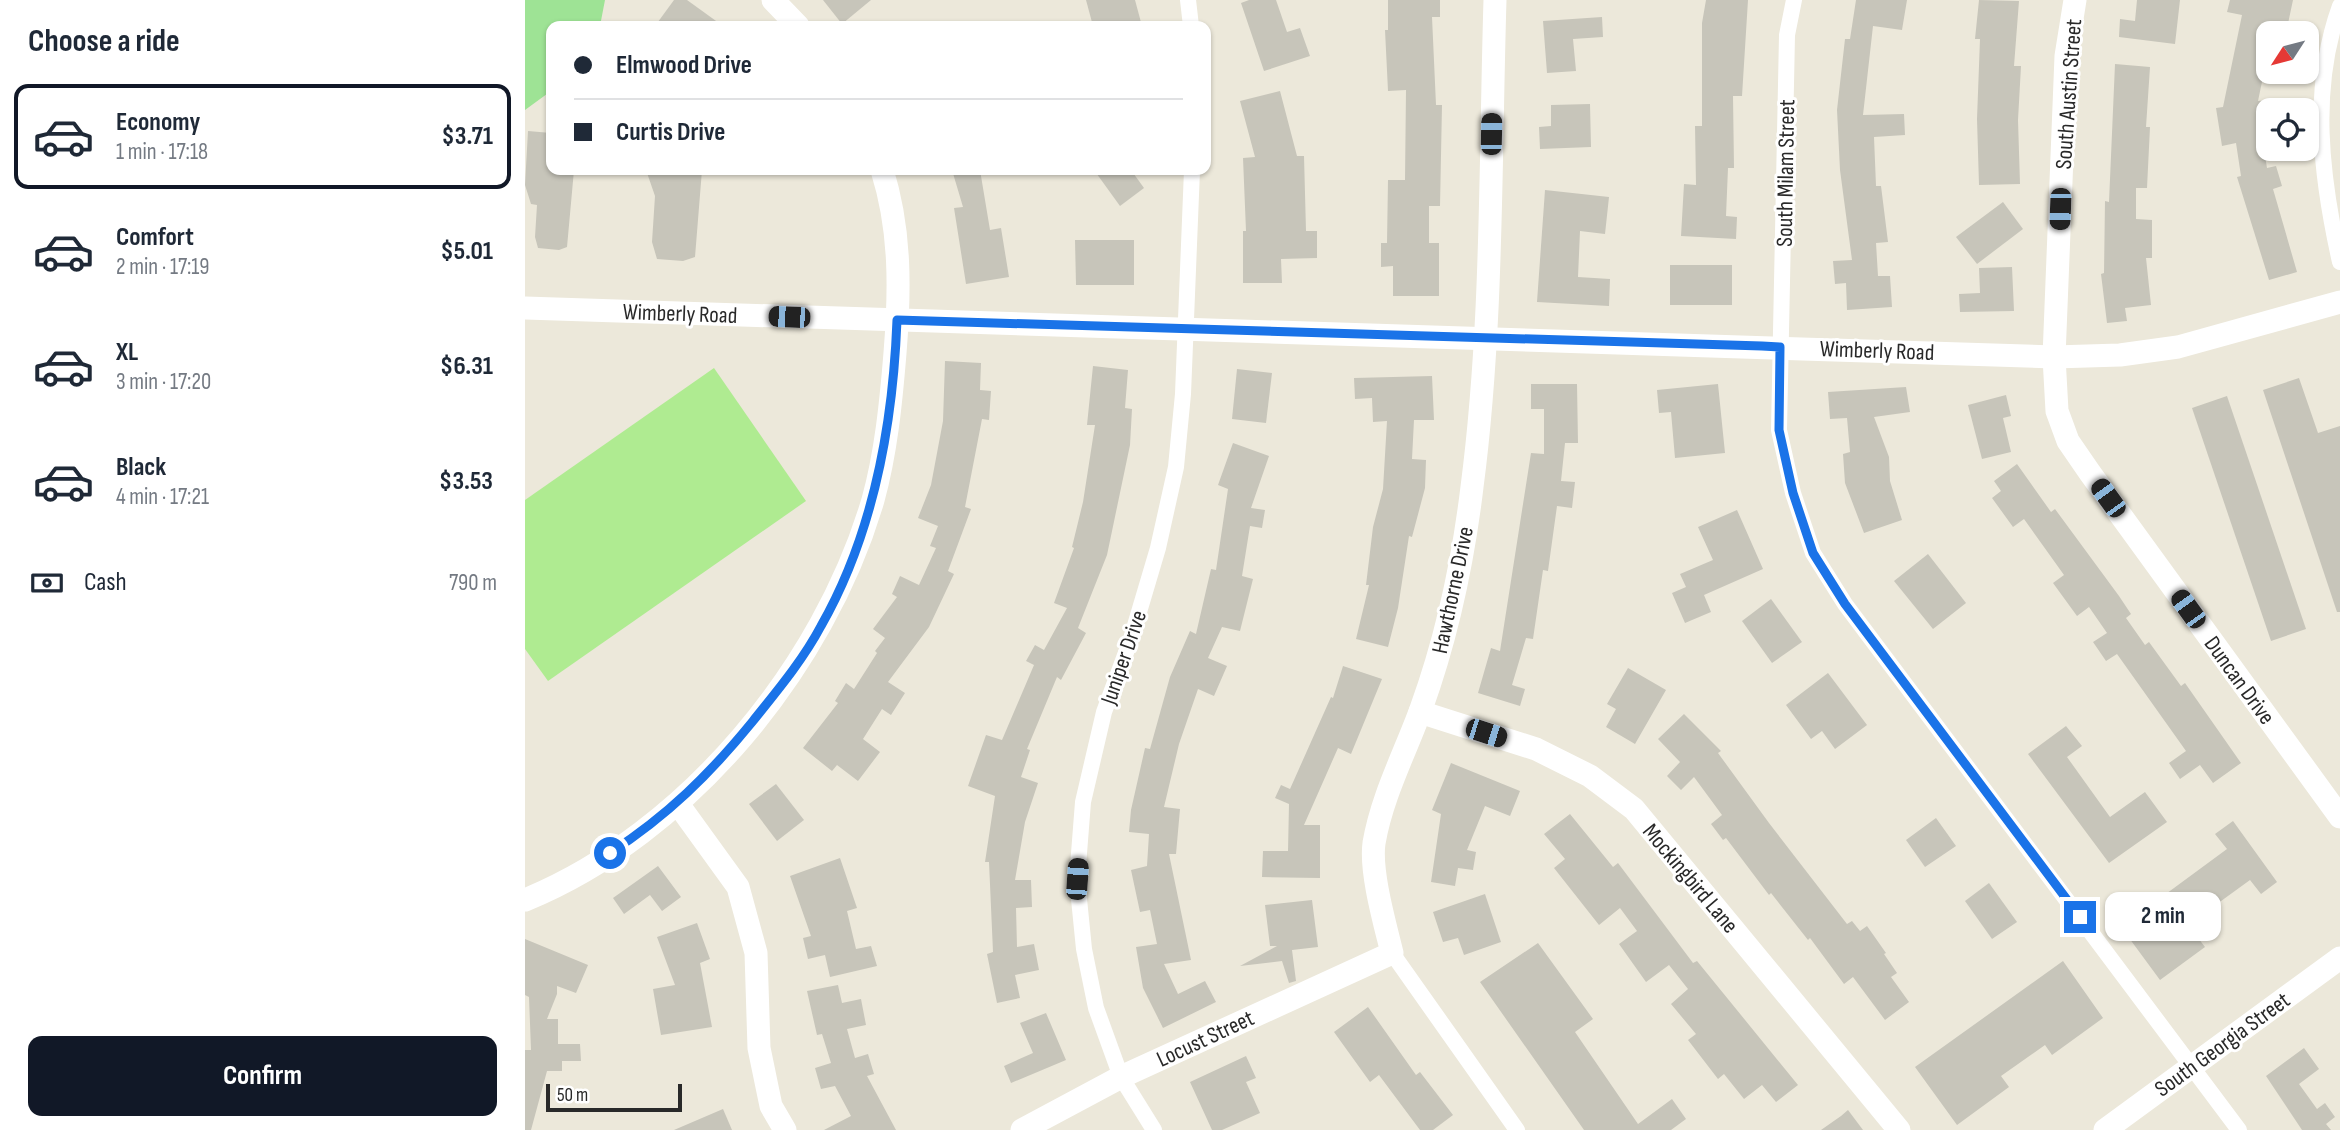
<!DOCTYPE html>
<meta charset="utf-8">
<style>
:root{--surface:#fff;--page:#f6f6f7;--text:#1f2937;--muted:#747a83;--line:#e0e1e3;--accent:#111827}
body{margin:0;font-family:"Sofia Sans Condensed",sans-serif;background:var(--page);color:var(--text);height:100vh;display:flex;flex-direction:column;font-size:26px;white-space:nowrap}
*{box-sizing:border-box;margin:0}
p{font-size:23px;color:var(--muted)}
.icon{flex:none;width:38px;height:38px;fill:none;stroke:currentColor;stroke-width:2;stroke-linecap:round;stroke-linejoin:round}
.map{position:relative;flex:1;overflow:hidden}
.side{display:flex;flex-direction:column;background:var(--surface);width:525px}
.side>*{flex:none}
.guide{position:absolute;left:21px;top:21px;width:665px;height:154px;border-radius:14px;box-shadow:0 2px 5px #0004;display:grid;align-content:center;height:154px;padding:0 28px;background:var(--surface)}
.needle{width:46px;rotate:234deg}
.tools{position:absolute;left:1731px;top:21px;display:grid;gap:14px}
.tools a{display:grid;place-items:center;width:63px;height:63px;border-radius:14px;background:var(--surface);box-shadow:0 2px 5px #0004;font-size:35px}
.scale{position:absolute;left:21px;bottom:18px;width:136px;box-sizing:border-box;padding-left:7px;border:4px solid #292929;border-top:0;font-size:19px;line-height:24px;white-space:nowrap;color:#292929;-webkit-text-stroke:5px #fff;paint-order:stroke}
.end{position:absolute;width:32px;height:32px;margin:-16px;border:9px solid #1a73e8;background:#fff;box-shadow:0 0 0 4px #fff}
.from{border-radius:50%}
.bubble{position:absolute;height:49px;border-radius:14px;background:var(--surface);box-shadow:0 2px 5px #0004;font-size:23px;font-weight:700;line-height:49px;text-align:center}
.car{position:absolute;width:21px;height:42px;margin:-21px -10px;border-radius:9px;box-shadow:0 0 5px 2px #0007;background:linear-gradient(#222 24%,#8ab4d8 0 40%,#222 0 76%,#8ab4d8 0 86%,#222 0)}
.guide b{display:flex;align-items:center;gap:24px;height:66px;font-size:26px}
.guide b+b{border-top:2px solid var(--line)}
.guide i{width:18px;height:18px;background:var(--text)}
ul{padding:0;list-style:none}
li{display:flex;align-items:center;gap:21px;height:105px;margin:0 14px 10px;padding:0 14px;border:4px solid transparent;border-radius:14px}
li div{flex:1}
li b{display:block;font-size:26px}
li em{font-style:normal;font-weight:700}
li.selected{border-color:var(--accent)}
li>.icon{width:63px;height:63px;stroke-width:1.5}
h2{padding:0 28px;font-size:32px;line-height:84px}
.pay{display:flex;align-items:center;gap:18px;height:77px;padding:0 28px;font-size:26px}
.pay p{margin-inline-start:auto}
.primary-button{display:flex;gap:14px;margin-top:auto;padding:14px 28px}
.primary-button a{flex:1;height:80px;border-radius:14px;background:var(--accent);color:#fff;font-size:28px;font-weight:700;line-height:80px;text-align:center}
main{display:flex;flex:1;min-height:0}
.map>svg:first-child{display:block}
.green{fill:#9ee395}
.pitch{fill:#afeb91}
.building{fill:#c7c5ba}
.lines{fill:none;stroke-linecap:round;stroke-linejoin:round}
.street{stroke:#fff;stroke-width:16}
.secondary{stroke:#fff;stroke-width:23}
.route{stroke:#1a73e8;stroke-width:9}
.labels{text-anchor:middle;stroke-width:6;stroke-linejoin:round;paint-order:stroke}
.street-label{font-size:23px;fill:#292929;stroke:#fff}
</style>
<main>
<section class="side">
<h2>Choose a ride</h2>
<ul>
<li class="selected"><svg class="icon" aria-label="car" viewBox="0 0 24 24"><path d="M5 17H2v-5l4-1 3-4h7l3 4 3 1v5h-3M9 17h6M6 11h13"/><circle cx="7" cy="17" r="2"/><circle cx="17" cy="17" r="2"/></svg><div><b>Economy</b><p>1 min · 17:18</p></div><em>$3.71</em></li>
<li><svg class="icon" aria-label="car" viewBox="0 0 24 24"><path d="M5 17H2v-5l4-1 3-4h7l3 4 3 1v5h-3M9 17h6M6 11h13"/><circle cx="7" cy="17" r="2"/><circle cx="17" cy="17" r="2"/></svg><div><b>Comfort</b><p>2 min · 17:19</p></div><em>$5.01</em></li>
<li><svg class="icon" aria-label="car" viewBox="0 0 24 24"><path d="M5 17H2v-5l4-1 3-4h7l3 4 3 1v5h-3M9 17h6M6 11h13"/><circle cx="7" cy="17" r="2"/><circle cx="17" cy="17" r="2"/></svg><div><b>XL</b><p>3 min · 17:20</p></div><em>$6.31</em></li>
<li><svg class="icon" aria-label="car" viewBox="0 0 24 24"><path d="M5 17H2v-5l4-1 3-4h7l3 4 3 1v5h-3M9 17h6M6 11h13"/><circle cx="7" cy="17" r="2"/><circle cx="17" cy="17" r="2"/></svg><div><b>Black</b><p>4 min · 17:21</p></div><em>$3.53</em></li>
</ul>
<div class="pay"><svg class="icon" aria-label="cash" viewBox="0 0 24 24"><path d="M3 7h18v10H3z"/><circle cx="12" cy="12" r="2"/></svg>Cash<p>790 m</p></div>
<div class="primary-button"><a>Confirm</a></div>
</section>
<div class="map">
<svg width="1815" height="1130" viewBox="0 0 1815 1130">
<rect width="100%" height="100%" fill="#ece8da"/>
<polygon class="green" points="0,0 80,0 75,26 26,26 26,91 0,110"/>
<polygon class="pitch" points="189,368 281,501 23,681 0,649 0,500"/>
<g class="building">
<polygon points="149,0 162,0 198,26 130,26"/>
<polygon points="298,0 346,0 317,24"/>
<polygon points="561,0 610,0 617,26 568,26"/>
<polygon points="724,0 751,0 762,32 775,28 785,56 739,71 716,3"/>
<polygon points="863,0 915,0 915,17 907,17 911,105 917,105 915,206 904,206 904,243 914,243 914,296 868,296 868,266 856,267 856,243 862,243 863,180 880,180 881,90 863,91 860,30 863,30"/>
<polygon points="1181,0 1223,0 1217,96 1208,96 1209,168 1203,168 1201,216 1212,217 1211,239 1156,236 1159,184 1171,185 1170,126 1177,126 1177,23"/>
<polygon points="1331,0 1382,0 1377,30 1348,26 1338,115 1379,114 1380,135 1349,137 1351,186 1356,186 1363,242 1351,243 1353,276 1365,276 1367,307 1322,310 1321,283 1310,284 1308,261 1327,260 1315,170 1312,110 1320,39 1325,39"/>
<polygon points="1454,0 1494,1 1489,66 1496,66 1493,120 1495,184 1454,185 1452,119 1455,39 1450,39"/>
<polygon points="1612,0 1655,0 1650,44 1594,37 1595,19 1610,21"/>
<polygon points="1705,0 1768,0 1761,33 1743,33 1743,53 1733,101 1743,100 1743,123 1735,124 1742,168 1751,166 1757,186 1748,189 1772,272 1744,280 1712,177 1716,176 1711,143 1697,146 1691,108 1698,107 1717,15 1702,12"/>
<polygon points="1077,17 1078,37 1048,39 1051,71 1022,73 1018,21"/>
<polygon points="1590,64 1625,67 1621,127 1625,127 1622,188 1611,188 1611,219 1627,220 1627,258 1621,258 1626,305 1600,308 1602,321 1582,323 1576,274 1579,273 1580,201 1584,202"/>
<polygon points="755,91 772,156 779,156 781,231 792,231 792,258 756,259 757,283 718,283 718,231 721,231 718,158 730,157 715,101"/>
<polygon points="1065,104 1066,147 1015,149 1014,127 1026,126 1026,105"/>
<polygon points="3,131 26,133 26,170 49,170 42,247 34,250 13,248 10,237 12,205 6,204 0,185"/>
<polygon points="121,170 177,170 170,257 158,261 132,259 127,242 130,196"/>
<polygon points="427,170 455,170 465,230 476,228 484,277 441,284 429,208 438,207"/>
<polygon points="569,170 606,170 619,188 595,206"/>
<polygon points="1020,190 1084,197 1080,234 1055,231 1053,277 1085,279 1084,306 1012,302"/>
<polygon points="1478,202 1498,229 1452,264 1431,237"/>
<polygon points="550,240 609,240 609,285 551,285"/>
<rect x="1145" y="265" width="62" height="40"/>
<polygon points="1487,267 1489,311 1435,312 1434,294 1455,293 1454,268"/>
<polygon points="420,361 456,363 455,390 466,391 464,420 457,419 440,507 446,509 423,571 429,574 404,627 363,682 380,693 366,715 357,709 338,739 355,752 333,781 312,765 307,771 278,748 313,703 310,701 321,683 329,689 352,653 350,651 360,638 348,629 372,597 367,594 375,576 394,585 411,548 405,546 413,526 393,518 406,485 418,421"/>
<polygon points="568,366 603,370 600,408 607,409 605,445 582,555 553,628 561,633 536,680 532,677 502,749 505,750 496,777 513,783 500,822 490,880 506,880 507,907 491,908 492,947 509,944 514,970 490,975 495,998 472,1003 462,954 468,952 464,862 460,862 470,796 443,786 461,735 477,740 509,665 501,661 510,645 519,650 542,608 529,603 549,548 547,547 558,502 570,425 562,425"/>
<polygon points="712,369 747,373 741,423 707,419"/>
<polygon points="907,376 909,420 889,420 887,459 901,460 900,488 887,537 884,536 873,608 863,647 831,639 844,585 841,585 848,527 858,489 862,421 848,422 847,398 830,399 829,378"/>
<polygon points="1774,378 1793,433 1815,426 1815,612 1812,612 1738,390"/>
<polygon points="1006,384 1052,384 1053,443 1040,443 1036,481 1050,482 1047,508 1032,506 1023,571 1018,570 1008,639 1001,638 987,685 1000,689 995,706 953,693 966,648 975,651 1006,453 1019,454 1019,409 1006,409"/>
<polygon points="1193,384 1200,453 1150,458 1146,412 1134,413 1132,390"/>
<polygon points="1381,387 1385,412 1349,417 1364,457 1365,481 1377,520 1339,533 1320,483 1318,454 1325,452 1322,418 1305,419 1303,392"/>
<polygon points="1481,395 1486,416 1478,418 1486,452 1457,459 1443,405"/>
<polygon points="1702,396 1781,629 1746,641 1667,408"/>
<polygon points="708,443 744,456 726,508 740,510 737,528 725,526 717,576 728,579 715,631 697,627 683,658 702,666 689,696 673,689 654,744 639,807 655,809 651,854 644,854 666,960 639,964 653,994 680,981 691,1002 638,1028 618,988 611,947 632,944 625,910 615,912 606,870 622,866 624,834 604,832 606,810 620,748 625,749 645,677 665,631 671,634 686,569 691,570 703,489 693,485"/>
<polygon points="1492,464 1526,512 1530,509 1594,596 1606,614 1601,618 1620,645 1624,642 1656,686 1660,683 1716,763 1688,783 1675,765 1655,779 1644,763 1661,751 1592,654 1581,661 1568,642 1582,633 1564,607 1552,616 1528,583 1539,575 1499,519 1488,527 1467,498 1476,491 1469,481"/>
<polygon points="1212,510 1238,569 1179,595 1186,612 1160,623 1147,593 1161,587 1155,574 1188,560 1173,527"/>
<polygon points="1403,554 1441,603 1408,629 1369,581"/>
<polygon points="1246,599 1277,642 1247,663 1217,621"/>
<polygon points="818,666 857,679 826,754 813,748 779,825 795,825 795,878 737,877 738,851 763,851 764,804 750,798 756,785 765,789 806,697 808,698"/>
<polygon points="1103,668 1141,690 1110,744 1081,727 1091,709 1082,704"/>
<polygon points="1303,673 1342,725 1310,749 1297,731 1286,739 1261,705"/>
<polygon points="1159,714 1196,751 1193,753 1244,823 1322,924 1327,921 1335,931 1342,926 1361,953 1359,954 1372,973 1366,977 1384,1002 1360,1020 1328,977 1319,984 1285,938 1283,940 1246,893 1244,895 1201,838 1198,840 1186,824 1197,815 1169,777 1156,790 1142,776 1155,762 1133,739"/>
<polygon points="1541,726 1557,746 1542,757 1585,817 1620,792 1642,822 1584,863 1503,754"/>
<polygon points="926,763 995,791 985,816 960,806 942,850 951,852 948,870 933,868 930,886 906,882 916,814 907,810"/>
<polygon points="251,784 279,820 252,841 224,804"/>
<polygon points="1045,814 1088,867 1093,863 1168,963 1172,961 1273,1085 1251,1102 1237,1085 1219,1099 1199,1074 1193,1079 1163,1040 1171,1034 1146,1004 1163,989 1144,965 1121,982 1094,944 1112,931 1095,908 1074,925 1029,868 1040,859 1019,834"/>
<polygon points="1411,818 1431,846 1400,867 1381,840"/>
<polygon points="1708,821 1752,882 1736,894 1725,880 1663,925 1680,947 1635,980 1596,927 1702,849 1690,834"/>
<polygon points="315,858 332,908 322,911 331,949 346,946 352,966 305,977 300,955 283,959 278,938 286,936 265,876"/>
<polygon points="133,866 156,897 137,911 125,895 99,914 88,898"/>
<polygon points="1464,883 1492,922 1467,939 1440,901"/>
<polygon points="960,894 976,942 939,955 933,938 918,942 908,912"/>
<polygon points="787,900 793,947 767,950 771,981 764,983 757,961 715,966 752,946 745,946 740,905"/>
<polygon points="172,923 185,959 175,963 187,1027 136,1035 128,989 150,985 132,937"/>
<polygon points="0,939 63,965 51,993 32,986 32,994 22,1019 33,1019 33,1044 55,1044 56,1061 37,1061 37,1071 22,1071 6,1130 0,1130 0,1050 6,1050 4,997 0,995"/>
<polygon points="1013,943 1068,1019 1050,1032 1113,1124 1147,1099 1161,1119 1146,1130 1059,1130 955,982"/>
<polygon points="1538,961 1578,1018 1527,1055 1520,1045 1476,1076 1484,1087 1432,1125 1390,1067"/>
<polygon points="313,985 317,1003 336,999 341,1025 322,1029 330,1058 343,1054 349,1074 342,1076 371,1130 299,1130 326,1116 310,1086 296,1089 290,1068 306,1063 297,1034 292,1035 282,991"/>
<polygon points="843,1007 891,1075 895,1072 928,1115 908,1130 895,1130 854,1075 845,1082 809,1032"/>
<polygon points="521,1013 541,1060 486,1083 479,1066 508,1053 495,1023"/>
<polygon points="1779,1048 1794,1069 1774,1084 1792,1109 1800,1103 1810,1117 1801,1124 1806,1130 1777,1130 1741,1076"/>
<polygon points="721,1056 731,1078 721,1082 735,1113 697,1130 687,1130 665,1082"/>
<polygon points="198,1109 207,1130 149,1130"/>
<polygon points="1323,1110 1338,1130 1296,1130 1316,1116"/>
</g>
<g class="lines">
<g class="street">
<polyline points="663,0 666,26"/>
<polyline points="1269,0 1262,35 1254,430 1268,493 1288,553 1320,604 1714,1130"/>
<path d="M1815,6C1785,89 1796,177 1815,262"/>
<polyline points="867,953 992,1130"/>
<polyline points="629,1130 596,1077 571,1008 559,949 552,879 558,802 579,712 606,639 633,548 651,467 658,394 667,170"/>
</g>
<g class="secondary">
<polyline points="248,0 273,26"/>
<polyline points="1550,0 1541,56 1529,357 1532,411 1543,441 1565,473 1815,817"/>
<polyline points="0,308 1529,357 1595,355 1653,347 1815,302"/>
<polyline points="895,712 1011,749 1065,776 1109,809 1374,1130"/>
<polyline points="153,804 213,887 231,953 234,1048 246,1106 260,1130"/>
<path d="M0,900C163,833 299,667 348,500C361,453 366,402 370,353C375,291 376,230 357,170"/>
<path d="M497,1130L596,1077L867,953C860,924 845,872 849,843C857,796 880,753 896,709C922,637 938,562 947,487C968,326 965,162 970,0"/>
<polyline points="1580,1130 1815,958"/>
</g>
</g>
<g class="lines">
<path class="route" d="M85,853C143,815 184,775 228,721C252,691 278,660 296,626C349,533 368,425 372,320L1237,346L1255,347L1254,430L1268,493L1288,553L1320,604L1555,917"/>
</g>
<g class="labels">
<g class="street-label">
<text transform="translate(1543 94) rotate(-86)" y="8">South Austin Street</text>
<text transform="translate(1260 173) rotate(-89)" y="8">South Milam Street</text>
<text transform="translate(155 313) rotate(2)" y="8">Wimberly Road</text>
<text transform="translate(1352 350) rotate(2)" y="8">Wimberly Road</text>
<text transform="translate(927 590) rotate(-78)" y="8">Hawthorne Drive</text>
<text transform="translate(598 657) rotate(-71)" y="8">Juniper Drive</text>
<text transform="translate(1715 680) rotate(54)" y="8">Duncan Drive</text>
<text transform="translate(1166 878) rotate(50)" y="8">Mockingbird Lane</text>
<text transform="translate(680 1038) rotate(-25)" y="8">Locust Street</text>
<text transform="translate(1697 1044) rotate(-36)" y="8">South Georgia Street</text>
</g>
</g>
</svg>
<div class="tools">
<a><svg class="needle" viewBox="-14 -14 28 28"><path d="M0-13l5 13h-10z" fill="#e53935"/><path d="M0 13l5-13h-10z" fill="#747a83"/></svg></a>
<a><svg class="icon" aria-label="locate" viewBox="0 0 24 24"><circle cx="12" cy="12" r="6"/><path d="M12 2v4M12 18v4M2 12h4M18 12h4"/></svg></a>
</div>
<div class="scale">50 m</div>
<i class="end from" style="left:85px;top:853px"></i>
<i class="end" style="left:1555px;top:917px"></i>
<div class="bubble" style="left:1580px;top:892px;width:116px">2 min</div>
<i class="car" style="left:966px;top:134px;rotate:1deg"></i>
<i class="car" style="left:1535px;top:209px;rotate:182deg"></i>
<i class="car" style="left:264px;top:317px;rotate:272deg"></i>
<i class="car" style="left:1583px;top:498px;rotate:324deg"></i>
<i class="car" style="left:1663px;top:609px;rotate:324deg"></i>
<i class="car" style="left:961px;top:733px;rotate:108deg"></i>
<i class="car" style="left:552px;top:879px;rotate:4deg"></i>
<div class="guide">
<b><i class="from"></i>Elmwood Drive</b>
<b><i></i>Curtis Drive</b>
</div>
</div>
</main>
